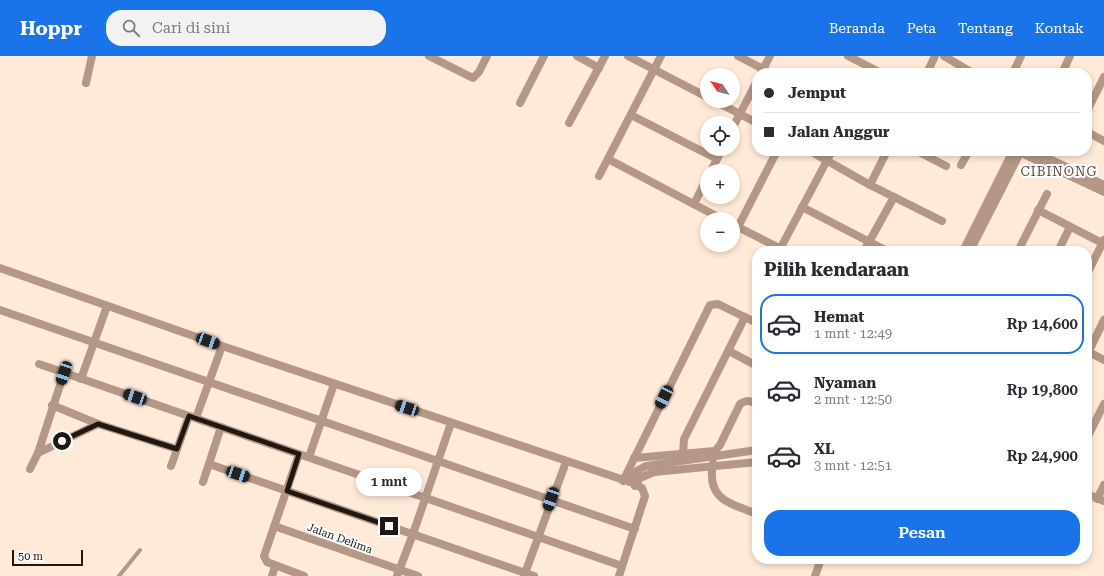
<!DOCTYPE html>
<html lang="id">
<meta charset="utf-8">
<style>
:root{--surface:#fff;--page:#f2f2f3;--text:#2b2b33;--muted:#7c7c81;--line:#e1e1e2;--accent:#1a73e8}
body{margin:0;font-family:"Roboto Serif",serif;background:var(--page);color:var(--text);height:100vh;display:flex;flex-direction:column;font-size:15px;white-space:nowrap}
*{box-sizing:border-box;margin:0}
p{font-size:13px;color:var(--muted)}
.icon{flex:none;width:22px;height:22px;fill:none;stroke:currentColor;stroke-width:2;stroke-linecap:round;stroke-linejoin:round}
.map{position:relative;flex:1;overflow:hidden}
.sheet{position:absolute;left:752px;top:190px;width:340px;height:318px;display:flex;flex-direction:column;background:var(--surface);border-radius:16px;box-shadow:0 2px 6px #0003}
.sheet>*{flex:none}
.guide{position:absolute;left:752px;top:12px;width:340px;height:88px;border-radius:16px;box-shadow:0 2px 6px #0003;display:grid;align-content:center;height:88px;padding:0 12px;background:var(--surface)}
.needle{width:26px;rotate:305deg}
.buttons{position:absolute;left:700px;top:12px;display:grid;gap:8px}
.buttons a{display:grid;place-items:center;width:40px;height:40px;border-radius:50%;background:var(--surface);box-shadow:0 2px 6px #0003;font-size:20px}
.scale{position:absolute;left:12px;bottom:10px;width:71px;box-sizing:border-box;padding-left:4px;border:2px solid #1f1812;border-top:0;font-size:11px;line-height:14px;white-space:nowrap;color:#1f1812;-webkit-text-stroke:3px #fff;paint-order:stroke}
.end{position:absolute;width:18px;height:18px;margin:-9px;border:5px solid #1f1812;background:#fff;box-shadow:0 0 0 2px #fff}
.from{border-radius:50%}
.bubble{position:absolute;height:28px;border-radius:14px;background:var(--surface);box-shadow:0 2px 6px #0003;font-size:13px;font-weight:600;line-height:28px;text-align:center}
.car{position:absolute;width:12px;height:24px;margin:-12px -6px;border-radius:5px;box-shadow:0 0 3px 1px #0007;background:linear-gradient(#222 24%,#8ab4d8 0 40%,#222 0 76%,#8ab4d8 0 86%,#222 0)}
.guide b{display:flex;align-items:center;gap:14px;height:38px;font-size:15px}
.guide b+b{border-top:1px solid var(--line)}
.guide i{width:10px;height:10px;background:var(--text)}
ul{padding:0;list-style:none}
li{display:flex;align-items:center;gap:12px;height:60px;margin:0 8px 6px;padding:0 4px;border:2px solid transparent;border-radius:16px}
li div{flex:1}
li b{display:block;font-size:15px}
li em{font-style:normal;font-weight:600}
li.active{border-color:var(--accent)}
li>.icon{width:36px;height:36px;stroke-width:1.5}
h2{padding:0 12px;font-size:18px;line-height:48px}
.cta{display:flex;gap:8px;margin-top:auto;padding:8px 12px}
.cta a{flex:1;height:46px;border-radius:16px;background:var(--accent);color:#fff;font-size:16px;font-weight:600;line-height:46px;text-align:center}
header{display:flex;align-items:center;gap:24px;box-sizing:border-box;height:56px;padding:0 20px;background:var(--accent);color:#fff}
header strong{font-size:19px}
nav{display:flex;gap:22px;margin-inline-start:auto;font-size:14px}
.search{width:280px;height:36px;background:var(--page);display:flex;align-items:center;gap:10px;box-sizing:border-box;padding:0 14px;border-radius:16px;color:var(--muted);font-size:15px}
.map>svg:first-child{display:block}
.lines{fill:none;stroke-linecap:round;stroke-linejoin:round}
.service{stroke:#b49786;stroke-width:4}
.minor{stroke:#b49786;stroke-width:8}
.route{stroke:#1f1812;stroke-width:5}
.labels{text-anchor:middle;stroke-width:4;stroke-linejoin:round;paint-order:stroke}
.street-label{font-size:11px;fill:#1f1812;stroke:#fff}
.quarter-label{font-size:13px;letter-spacing:1px;fill:#59483a;stroke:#fff}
</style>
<header>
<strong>Hoppr</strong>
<div class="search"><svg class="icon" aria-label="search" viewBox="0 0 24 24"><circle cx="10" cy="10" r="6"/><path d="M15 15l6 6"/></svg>Cari di sini</div>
<nav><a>Beranda</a><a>Peta</a><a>Tentang</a><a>Kontak</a></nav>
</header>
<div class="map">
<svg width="1104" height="520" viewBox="0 0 1104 520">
<rect width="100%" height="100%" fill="#ffead9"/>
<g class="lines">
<polyline class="service" points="119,520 140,494"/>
<g class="minor">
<polyline points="429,0 473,22 479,16 487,0"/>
<polyline points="577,0 599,12"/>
<polyline points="628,0 707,41"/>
<polyline points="738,0 771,17"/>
<polyline points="848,0 881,17"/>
<polyline points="944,0 971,16"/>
<polyline points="761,17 770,0"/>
<polyline points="927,17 935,0"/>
<polyline points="1013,17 1021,0"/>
<polyline points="1062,17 1070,0"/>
<polyline points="86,27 92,0"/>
<polyline points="715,45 757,67"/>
<polyline points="520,47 544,0"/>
<polyline points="1087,55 1104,21"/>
<polyline points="631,59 717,103"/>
<polyline points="569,67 605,0"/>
<polyline points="733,71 757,25"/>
<polyline points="1087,76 1104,85"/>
<polyline points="810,95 870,129 942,165"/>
<polyline points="917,95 946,110"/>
<polyline points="1017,95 1104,136"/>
<polyline points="1033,95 1104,129"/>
<polyline points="608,103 722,163"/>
<polyline points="961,109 969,95"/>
<polyline points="711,115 722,93"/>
<polyline points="599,120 661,0"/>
<polyline points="870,129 887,95"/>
<polyline points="694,148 707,122"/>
<polyline points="802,151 887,195"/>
<polyline points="1038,154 1104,188"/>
<polyline points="734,169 785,195"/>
<polyline points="738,171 777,95"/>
<polyline points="779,195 832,95"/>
<polyline points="864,195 894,141"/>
<polyline points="963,195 1013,95"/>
<polyline points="970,195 1021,95"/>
<polyline points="1018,195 1047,138"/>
<polyline points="1058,195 1070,171"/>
<polyline points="0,212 222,290 633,427 642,432 645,440 619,520"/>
<polyline points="1087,218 1104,184"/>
<polyline points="0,254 635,473"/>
<polyline points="729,295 757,310"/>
<polyline points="1087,295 1104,304"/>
<polyline points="1087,299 1104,264"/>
<polyline points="39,308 622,510"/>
<polyline points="81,323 107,250"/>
<polyline points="52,349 98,368 177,393"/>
<polyline points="196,362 222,290"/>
<polyline points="1087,382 1104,348"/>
<polyline points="38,397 98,368"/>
<polyline points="299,398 264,500 267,506 304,520"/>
<polyline points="683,398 684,383 745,261"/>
<polyline points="309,401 334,328"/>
<path d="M634,402L715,395L720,389L740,348C747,343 750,345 757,348"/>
<path d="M713,407C706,444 730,447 757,458"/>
<polyline points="209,408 534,520"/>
<polyline points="171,410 189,360"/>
<polyline points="30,413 38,397 64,317"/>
<polyline points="623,425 710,249 718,248 757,267"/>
<polyline points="203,426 221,371"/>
<polyline points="630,426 635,416 646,410 757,394"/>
<polyline points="635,430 640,422 654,416 757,406"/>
<polyline points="1087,438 1104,445"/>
<polyline points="1097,443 1104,429"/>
<polyline points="274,470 418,520"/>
<polyline points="272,520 275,510"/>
<polyline points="397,520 413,478 451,367"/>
<polyline points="524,520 566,406"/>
<polyline points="815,520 821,503"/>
</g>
</g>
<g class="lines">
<polyline class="route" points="62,385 98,368 177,393 189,360 299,398 287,435 389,470"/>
</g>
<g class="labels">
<g class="street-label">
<text transform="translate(340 482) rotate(20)" y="4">Jalan Delima</text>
</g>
<g class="quarter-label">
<text x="1059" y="120">CIBINONG</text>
</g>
</g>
</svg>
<div class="buttons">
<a><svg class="needle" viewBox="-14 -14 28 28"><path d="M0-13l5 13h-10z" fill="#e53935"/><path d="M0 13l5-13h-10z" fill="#7c7c81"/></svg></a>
<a><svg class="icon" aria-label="locate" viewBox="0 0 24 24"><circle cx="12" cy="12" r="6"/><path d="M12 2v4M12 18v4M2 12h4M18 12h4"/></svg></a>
<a>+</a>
<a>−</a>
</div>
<div class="scale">50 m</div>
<i class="end from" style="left:62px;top:385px"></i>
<i class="end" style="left:389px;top:470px"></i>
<div class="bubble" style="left:356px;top:412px;width:66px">1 mnt</div>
<i class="car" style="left:208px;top:285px;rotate:110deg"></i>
<i class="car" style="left:64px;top:317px;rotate:199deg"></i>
<i class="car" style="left:135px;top:341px;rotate:289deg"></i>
<i class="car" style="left:664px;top:341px;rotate:207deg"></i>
<i class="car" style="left:407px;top:352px;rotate:288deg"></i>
<i class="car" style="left:238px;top:418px;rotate:109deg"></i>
<i class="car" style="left:551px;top:443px;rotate:199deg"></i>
<div class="guide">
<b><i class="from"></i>Jemput</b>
<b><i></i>Jalan Anggur</b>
</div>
<section class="sheet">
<h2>Pilih kendaraan</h2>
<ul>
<li class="active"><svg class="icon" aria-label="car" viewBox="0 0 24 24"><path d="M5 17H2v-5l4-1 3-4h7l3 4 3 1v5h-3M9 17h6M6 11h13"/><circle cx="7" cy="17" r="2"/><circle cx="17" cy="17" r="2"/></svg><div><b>Hemat</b><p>1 mnt · 12:49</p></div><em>Rp 14,600</em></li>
<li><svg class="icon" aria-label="car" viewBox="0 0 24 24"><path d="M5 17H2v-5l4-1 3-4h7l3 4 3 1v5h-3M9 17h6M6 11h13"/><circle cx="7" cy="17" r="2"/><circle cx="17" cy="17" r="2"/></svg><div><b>Nyaman</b><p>2 mnt · 12:50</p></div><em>Rp 19,800</em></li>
<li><svg class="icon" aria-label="car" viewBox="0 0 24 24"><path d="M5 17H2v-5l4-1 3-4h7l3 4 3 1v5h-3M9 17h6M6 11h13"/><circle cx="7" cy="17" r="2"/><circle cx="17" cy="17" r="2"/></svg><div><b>XL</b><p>3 mnt · 12:51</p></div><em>Rp 24,900</em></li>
</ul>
<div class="cta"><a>Pesan</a></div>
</section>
</div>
